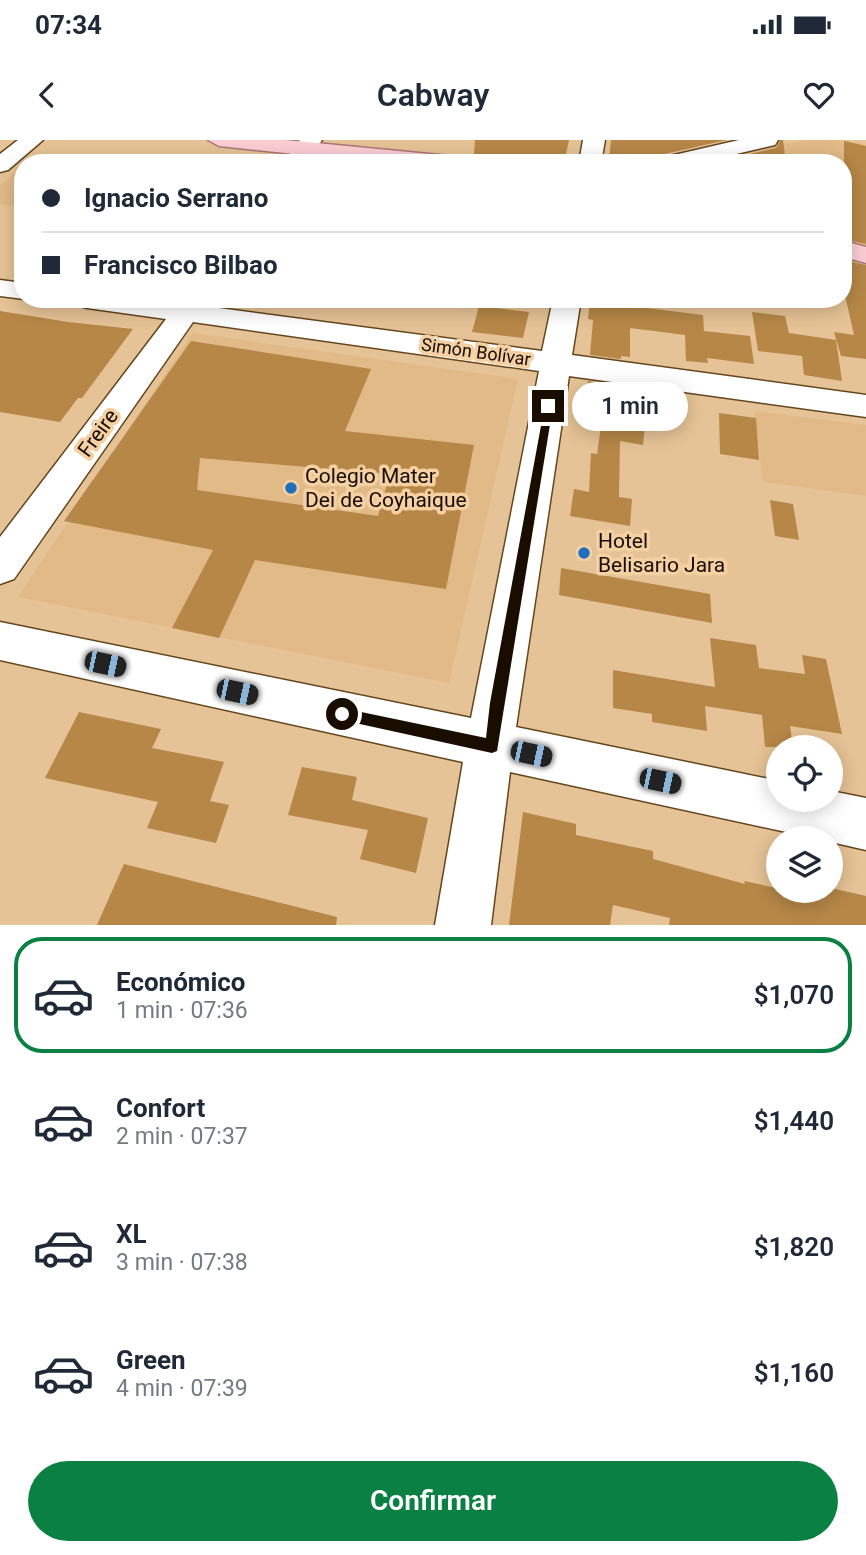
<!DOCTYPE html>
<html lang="es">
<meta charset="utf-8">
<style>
:root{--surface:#fff;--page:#f6f6f7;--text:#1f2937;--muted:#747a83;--line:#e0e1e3;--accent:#0b8043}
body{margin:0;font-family:Roboto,sans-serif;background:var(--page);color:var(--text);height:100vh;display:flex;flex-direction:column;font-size:26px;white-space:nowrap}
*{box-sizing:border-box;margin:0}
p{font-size:23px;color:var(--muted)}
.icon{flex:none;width:38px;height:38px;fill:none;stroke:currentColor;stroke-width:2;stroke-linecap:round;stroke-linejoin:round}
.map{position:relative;height:785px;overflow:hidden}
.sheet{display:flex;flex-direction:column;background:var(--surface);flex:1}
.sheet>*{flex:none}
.banner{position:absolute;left:14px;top:14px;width:838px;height:154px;border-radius:28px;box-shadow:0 4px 18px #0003;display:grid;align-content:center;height:154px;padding:0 28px;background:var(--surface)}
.controls{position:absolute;left:766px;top:595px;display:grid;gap:14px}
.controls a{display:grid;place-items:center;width:77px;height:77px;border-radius:50%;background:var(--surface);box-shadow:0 4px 18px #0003;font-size:35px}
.end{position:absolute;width:32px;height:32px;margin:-16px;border:9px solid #190d00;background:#fff;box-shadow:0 0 0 4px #fff}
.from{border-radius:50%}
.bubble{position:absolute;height:49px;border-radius:24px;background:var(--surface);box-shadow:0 4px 18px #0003;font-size:23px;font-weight:600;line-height:49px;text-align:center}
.car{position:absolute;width:21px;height:42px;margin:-21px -10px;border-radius:9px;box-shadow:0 0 5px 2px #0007;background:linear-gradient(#222 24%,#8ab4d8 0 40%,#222 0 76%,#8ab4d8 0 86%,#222 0)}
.banner b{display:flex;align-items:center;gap:24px;height:66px;font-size:26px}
.banner b+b{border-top:2px solid var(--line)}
.banner i{width:18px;height:18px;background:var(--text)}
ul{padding:12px 0 0;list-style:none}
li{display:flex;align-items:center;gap:21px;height:116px;margin:0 14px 10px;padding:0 14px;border:4px solid transparent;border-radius:28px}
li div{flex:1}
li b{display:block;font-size:26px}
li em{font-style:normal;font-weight:600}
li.current{border-color:var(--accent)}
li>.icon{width:63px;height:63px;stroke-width:1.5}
.action{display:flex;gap:14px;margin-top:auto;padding:14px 28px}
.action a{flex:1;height:80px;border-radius:42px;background:var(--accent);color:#fff;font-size:28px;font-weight:600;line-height:80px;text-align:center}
.status{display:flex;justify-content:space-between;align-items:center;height:49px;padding:0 35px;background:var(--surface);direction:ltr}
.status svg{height:19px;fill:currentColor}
header{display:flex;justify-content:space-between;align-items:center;height:91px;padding:0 28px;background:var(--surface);font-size:32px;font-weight:600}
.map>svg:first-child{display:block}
.built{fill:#e2ba87}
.building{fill:#b68747;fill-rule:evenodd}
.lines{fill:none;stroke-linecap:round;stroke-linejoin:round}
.minor-casing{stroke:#65461c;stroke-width:3}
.major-casing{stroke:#ab7676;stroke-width:3}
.minor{fill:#fff;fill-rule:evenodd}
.major{fill:#fbced3;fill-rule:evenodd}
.route{fill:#190d00}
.poi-dot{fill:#216ebd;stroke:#f4d0a3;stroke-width:2.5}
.labels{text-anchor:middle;stroke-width:7;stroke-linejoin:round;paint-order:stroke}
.far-street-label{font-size:18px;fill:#190d00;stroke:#f4d0a3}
.street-label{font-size:21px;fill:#190d00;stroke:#f4d0a3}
.poi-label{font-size:21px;fill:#190d00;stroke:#f4d0a3;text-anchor:start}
</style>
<div class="status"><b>07:34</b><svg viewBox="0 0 49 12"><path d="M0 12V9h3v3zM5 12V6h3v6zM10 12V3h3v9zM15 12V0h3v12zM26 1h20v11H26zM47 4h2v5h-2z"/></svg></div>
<header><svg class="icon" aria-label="back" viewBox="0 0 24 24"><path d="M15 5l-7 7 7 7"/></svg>Cabway<svg class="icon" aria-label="heart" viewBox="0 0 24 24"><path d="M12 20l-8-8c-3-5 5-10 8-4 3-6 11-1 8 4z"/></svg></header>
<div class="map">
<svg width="866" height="785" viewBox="0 0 866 785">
<rect width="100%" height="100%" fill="#e6c396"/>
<g class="built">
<polygon points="806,0 843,0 866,5 866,110 844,104 844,23 699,23"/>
<polygon points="23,27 23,67 0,64 0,45"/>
<polygon points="192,193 518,239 449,543 18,457"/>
<polygon points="754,271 866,285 866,356 763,342"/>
</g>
<g class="building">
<polygon points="475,0 569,0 564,23 474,16"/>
<polygon points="611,0 727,0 660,15 656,23 641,23 641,18 620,23 609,19"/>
<polygon points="780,0 783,0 786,23 711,23 776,8"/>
<polygon points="844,1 866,6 866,104 844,99"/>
<polygon points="844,120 866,125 866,219 841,216 834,192 854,195 844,151"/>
<polygon points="590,159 640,159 639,167 703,175 704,191 750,196 754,224 707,218 708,223 686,221 685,195 630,188 630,217 621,216 621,219 590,215 593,180 588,179"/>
<polygon points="479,166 529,172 523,198 472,192"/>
<polygon points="0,171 68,182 133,189 82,258 78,258 60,282 0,272"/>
<polygon points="752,172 785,176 789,193 836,200 842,241 804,235 802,216 758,211"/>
<path d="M191,201L371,229L345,291L474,305L446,449L255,420L219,498L172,488L213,410L64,381ZM200,318L390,334L378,376L197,350Z"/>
<polygon points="588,241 618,245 620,258 674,265 675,289 645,285 643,305 620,301 619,357 632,359 630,386 570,376 574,349 589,352 591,313 597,314 603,272 580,269 583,248 587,249"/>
<polygon points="719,273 756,278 759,320 720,314"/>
<polygon points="770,360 793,364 799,400 775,396"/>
<polygon points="561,428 710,454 712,483 559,455"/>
<polygon points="710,498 756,505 759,528 805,534 802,515 826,519 842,594 790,586 793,607 765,607 762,575 705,566 707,591 652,582 652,574 613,568 613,530 715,547"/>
<polygon points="79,572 161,589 152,608 224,622 210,661 229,665 216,703 147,688 158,662 45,638"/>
<polygon points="302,627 357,637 352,660 428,678 416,733 360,719 368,690 288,675"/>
<polygon points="523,672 576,684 576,695 653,711 653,719 745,744 744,741 822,758 821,751 831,751 831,748 866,756 866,785 669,785 670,778 613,765 610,785 509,785"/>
<polygon points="124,724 337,777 336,785 97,785"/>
</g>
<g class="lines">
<defs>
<g id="minor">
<polygon points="18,0 43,0 8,30 0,32 0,14"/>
<polygon points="300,0 322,0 306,23 284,23"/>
<polygon points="583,0 605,0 601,23 579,23"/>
<polygon points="739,0 778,0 775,5 698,23 658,23 661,18"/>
<polygon points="0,140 23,143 24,159 0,156"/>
<polygon points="73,159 153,159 178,163 180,159 209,159 204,166 542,211 553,159 581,159 572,215 866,255 866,277 569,236 516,587 779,641 779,660 831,660 831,651 866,658 866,710 831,702 831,698 814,698 510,632 491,785 435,785 463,622 0,520 0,482 471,578 539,231 193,182 14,439 0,444 0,397 166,179 87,168 77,165"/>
</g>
<g id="major">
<polygon points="208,0 285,0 450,16 461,23 381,23 219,6"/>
<polygon points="844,101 866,107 866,123 844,117"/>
</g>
</defs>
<use href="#minor" class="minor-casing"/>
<use href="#major" class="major-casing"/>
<use href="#minor" class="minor"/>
<use href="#major" class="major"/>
</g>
<polygon class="route" points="545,264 553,266 497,611 492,613 337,579 335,574 342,568 486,598 490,563"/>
<g class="poi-dot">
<circle cx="291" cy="348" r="7"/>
<circle cx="584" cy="413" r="7"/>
</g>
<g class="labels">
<g class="far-street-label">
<text transform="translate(476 212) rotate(8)" y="6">Simón Bolívar</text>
</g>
<g class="street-label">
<text transform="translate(98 293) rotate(-54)" y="7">Freire</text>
</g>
<g class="poi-label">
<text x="305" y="343">Colegio Mater<tspan x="305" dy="24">Dei de Coyhaique</tspan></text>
<text x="598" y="408">Hotel<tspan x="598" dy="24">Belisario Jara</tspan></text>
</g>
</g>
</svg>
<div class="controls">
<a><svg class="icon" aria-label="locate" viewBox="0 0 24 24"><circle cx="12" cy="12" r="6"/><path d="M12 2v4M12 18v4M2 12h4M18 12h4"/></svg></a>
<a><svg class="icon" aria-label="layers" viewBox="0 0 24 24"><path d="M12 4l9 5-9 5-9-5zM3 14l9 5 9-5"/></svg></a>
</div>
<i class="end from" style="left:342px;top:574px"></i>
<i class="end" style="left:548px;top:266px"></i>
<div class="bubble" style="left:572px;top:242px;width:116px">1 min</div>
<i class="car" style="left:105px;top:524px;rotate:102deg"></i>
<i class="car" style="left:237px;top:552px;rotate:102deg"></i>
<i class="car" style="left:531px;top:614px;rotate:102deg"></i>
<i class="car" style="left:660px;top:641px;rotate:102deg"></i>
<div class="banner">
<b><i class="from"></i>Ignacio Serrano</b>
<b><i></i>Francisco Bilbao</b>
</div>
</div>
<section class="sheet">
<ul>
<li class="current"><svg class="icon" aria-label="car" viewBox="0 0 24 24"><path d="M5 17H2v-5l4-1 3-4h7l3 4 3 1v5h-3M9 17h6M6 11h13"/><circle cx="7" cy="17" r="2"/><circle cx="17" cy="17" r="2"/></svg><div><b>Económico</b><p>1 min · 07:36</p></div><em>$1,070</em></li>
<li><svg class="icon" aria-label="car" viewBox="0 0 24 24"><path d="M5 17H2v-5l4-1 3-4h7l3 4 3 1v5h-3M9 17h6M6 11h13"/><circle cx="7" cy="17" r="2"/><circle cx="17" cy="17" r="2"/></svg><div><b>Confort</b><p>2 min · 07:37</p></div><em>$1,440</em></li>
<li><svg class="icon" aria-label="car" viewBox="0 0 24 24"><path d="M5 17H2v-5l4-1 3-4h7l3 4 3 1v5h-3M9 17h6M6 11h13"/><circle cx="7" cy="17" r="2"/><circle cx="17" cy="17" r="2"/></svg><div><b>XL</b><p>3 min · 07:38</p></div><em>$1,820</em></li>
<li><svg class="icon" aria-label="car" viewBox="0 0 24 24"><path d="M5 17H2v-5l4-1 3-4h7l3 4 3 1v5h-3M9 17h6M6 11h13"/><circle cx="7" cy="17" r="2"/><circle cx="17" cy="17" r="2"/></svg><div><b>Green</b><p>4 min · 07:39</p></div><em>$1,160</em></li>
</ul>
<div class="action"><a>Confirmar</a></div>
</section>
